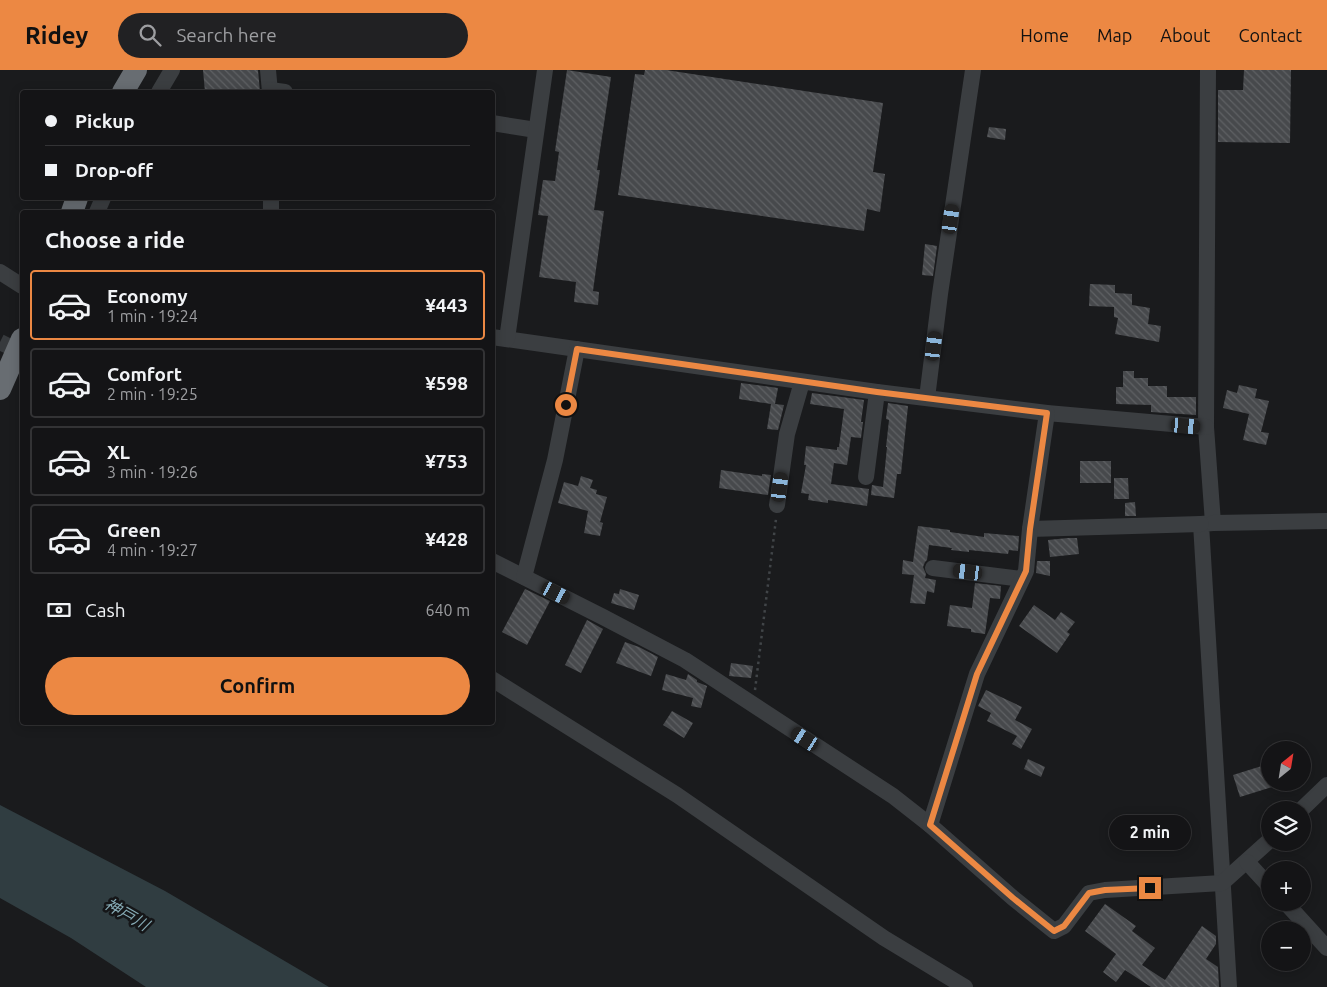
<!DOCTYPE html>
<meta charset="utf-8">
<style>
:root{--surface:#141416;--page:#212123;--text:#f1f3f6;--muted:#9d9ea1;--line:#333335;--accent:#ec8843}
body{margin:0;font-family:Ubuntu,"Noto Sans JP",sans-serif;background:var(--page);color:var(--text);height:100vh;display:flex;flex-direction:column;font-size:19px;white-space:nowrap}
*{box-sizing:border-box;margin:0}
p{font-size:16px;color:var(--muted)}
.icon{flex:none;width:28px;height:28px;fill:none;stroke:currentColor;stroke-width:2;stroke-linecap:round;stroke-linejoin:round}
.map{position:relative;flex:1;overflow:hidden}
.sheet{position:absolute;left:20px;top:140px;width:475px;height:515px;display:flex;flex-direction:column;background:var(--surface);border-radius:5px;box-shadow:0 2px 12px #0003,0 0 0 1px var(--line)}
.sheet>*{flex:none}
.hud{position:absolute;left:20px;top:20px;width:475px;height:110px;border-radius:5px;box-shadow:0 2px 12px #0003,0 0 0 1px var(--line);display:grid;align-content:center;height:110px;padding:0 25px;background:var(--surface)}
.needle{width:32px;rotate:30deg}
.tools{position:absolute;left:1261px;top:671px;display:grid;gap:10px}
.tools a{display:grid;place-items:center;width:50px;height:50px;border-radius:50%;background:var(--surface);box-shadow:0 2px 12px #0003,0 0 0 1px var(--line);font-size:25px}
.end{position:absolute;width:22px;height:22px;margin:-11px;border:6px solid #ec8843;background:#111;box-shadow:0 0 0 2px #111}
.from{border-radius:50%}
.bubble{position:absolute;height:35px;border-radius:18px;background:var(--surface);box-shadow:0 2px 12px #0003,0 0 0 1px var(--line);font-size:16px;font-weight:600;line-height:35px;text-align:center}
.car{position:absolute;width:15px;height:30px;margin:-15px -8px;border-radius:6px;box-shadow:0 0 4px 1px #0007;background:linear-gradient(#222 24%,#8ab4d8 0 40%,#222 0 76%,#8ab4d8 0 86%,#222 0)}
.hud b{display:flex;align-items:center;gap:18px;height:48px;font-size:19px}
.hud b+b{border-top:1px solid var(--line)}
.hud i{width:12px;height:12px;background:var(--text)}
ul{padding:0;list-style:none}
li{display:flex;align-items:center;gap:15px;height:70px;margin:0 10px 8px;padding:0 15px;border:2px solid var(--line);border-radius:5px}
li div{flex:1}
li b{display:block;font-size:19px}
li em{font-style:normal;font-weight:600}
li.on{border-color:var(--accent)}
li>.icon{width:45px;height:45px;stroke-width:1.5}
h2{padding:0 25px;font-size:22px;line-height:60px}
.pay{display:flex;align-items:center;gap:12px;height:55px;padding:0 25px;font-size:19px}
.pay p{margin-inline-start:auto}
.action{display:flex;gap:10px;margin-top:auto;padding:10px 25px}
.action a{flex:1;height:58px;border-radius:30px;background:var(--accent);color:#111;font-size:20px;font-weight:600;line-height:58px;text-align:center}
header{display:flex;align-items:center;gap:30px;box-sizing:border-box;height:70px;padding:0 25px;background:var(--accent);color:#111}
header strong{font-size:24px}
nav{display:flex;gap:28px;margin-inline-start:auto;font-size:18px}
.search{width:350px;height:45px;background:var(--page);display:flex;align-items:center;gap:12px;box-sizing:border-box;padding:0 18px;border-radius:28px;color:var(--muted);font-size:19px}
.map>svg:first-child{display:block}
.water{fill:#303d41}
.building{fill:url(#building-back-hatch)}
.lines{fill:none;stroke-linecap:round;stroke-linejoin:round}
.minor-tunnel{stroke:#373a3d;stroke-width:16;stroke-dasharray:16 8;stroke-linecap:butt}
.path{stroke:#414548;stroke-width:2.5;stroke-dasharray:2.5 4;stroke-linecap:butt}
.minor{stroke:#3b3e41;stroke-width:16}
.highway{stroke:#686d72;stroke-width:22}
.route{stroke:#ec8843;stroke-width:6}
.labels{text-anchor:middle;stroke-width:5;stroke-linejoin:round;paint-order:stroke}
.water-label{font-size:16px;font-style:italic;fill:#86abb5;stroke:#151618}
</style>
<header>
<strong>Ridey</strong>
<div class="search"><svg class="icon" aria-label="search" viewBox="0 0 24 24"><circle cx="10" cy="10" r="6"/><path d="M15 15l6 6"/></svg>Search here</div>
<nav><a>Home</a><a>Map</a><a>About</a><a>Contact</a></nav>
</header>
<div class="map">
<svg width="1327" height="917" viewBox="0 0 1327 917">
<defs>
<pattern id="building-back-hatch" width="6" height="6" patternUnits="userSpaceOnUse" patternTransform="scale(1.25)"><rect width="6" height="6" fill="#47494c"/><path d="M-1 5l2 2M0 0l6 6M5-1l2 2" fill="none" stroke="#5f6164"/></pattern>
</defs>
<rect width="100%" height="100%" fill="#1a1b1d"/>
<polygon class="water" points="0,735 165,821 329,917 146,917 71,868 0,828"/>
<g class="building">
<polygon points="203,0 258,0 260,22 205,22"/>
<polygon points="567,0 611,7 597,100 600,100 594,140 604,141 593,221 599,222 598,235 574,232 576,212 539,207 548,146 538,145 543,110 555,111 559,82 555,81"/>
<polygon points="645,0 666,0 883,33 873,102 885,104 880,142 867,139 864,161 618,125 635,4 644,5"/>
<polygon points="1244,0 1291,0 1290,73 1218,72 1218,20 1243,20"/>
<polygon points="989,57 1006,59 1005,70 987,67"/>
<polygon points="925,174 937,176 933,206 922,205"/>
<polygon points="1090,214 1115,215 1115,223 1132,224 1132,235 1150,238 1148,254 1161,256 1159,272 1115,264 1118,248 1114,247 1114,237 1089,236"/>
<polygon points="1123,301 1134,301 1134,308 1148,308 1148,316 1167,316 1167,327 1196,327 1196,345 1151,342 1151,335 1116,334 1116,317 1123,317"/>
<polygon points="741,313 778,318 775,334 784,335 778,360 767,359 771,334 739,329"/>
<polygon points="1239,315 1257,319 1255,328 1269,331 1261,362 1269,363 1266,375 1243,370 1249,344 1223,338 1227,320 1237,323"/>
<polygon points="812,323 864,330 861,352 863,352 861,368 851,367 847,395 834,393 831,414 869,419 867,436 828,430 828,433 808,430 809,424 801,423 806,395 804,395 806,376 837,380 837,377 839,377 844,339 810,334"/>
<polygon points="888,333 908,336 901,404 897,404 894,428 871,425 872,415 883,417 887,377 886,377 889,350 886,349"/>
<rect x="1080" y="391" width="31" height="22"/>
<polygon points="721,400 762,406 762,404 771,405 768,425 719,418"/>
<polygon points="581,406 593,410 590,418 597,420 596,424 607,427 600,452 603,453 600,466 584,463 588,441 558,433 564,412 578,416"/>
<polygon points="1114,408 1128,408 1129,429 1114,429"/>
<polygon points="1135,432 1136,446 1125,446 1125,433"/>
<polygon points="918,456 950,460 950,462 984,467 984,463 1019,466 1018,481 1009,480 1008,484 969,480 969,482 951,480 952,478 929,475 927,490 925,492 923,497 926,504 925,508 936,510 934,523 927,521 925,534 910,533 914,505 902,504 903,490 913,492"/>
<polygon points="1068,468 1077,468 1079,484 1050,487 1048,470"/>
<polygon points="1037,491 1050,491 1050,506 1036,503"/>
<polygon points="975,513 1001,516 1000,529 990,528 985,564 971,562 971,559 947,556 950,535 972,538"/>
<polygon points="525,519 550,531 527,575 502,562"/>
<polygon points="620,519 639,525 634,540 611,533 614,523 619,524"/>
<polygon points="1034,535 1055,550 1061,542 1075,552 1067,562 1070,564 1057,583 1019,556"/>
<polygon points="587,550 603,559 581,603 565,595"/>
<polygon points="625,572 639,577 658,587 651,606 616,593"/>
<polygon points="731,593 753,596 751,608 729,606"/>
<polygon points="666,604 686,610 688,604 697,610 697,612 707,616 701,638 691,636 693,628 662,620"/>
<polygon points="986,620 1022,637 1015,650 1032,659 1021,679 1012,674 1017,666 987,651 991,643 978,636"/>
<polygon points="672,641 693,653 684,668 663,655"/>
<polygon points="1028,689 1045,697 1041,707 1024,699"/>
<polygon points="1265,695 1272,717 1240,727 1233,705"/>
<polygon points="1105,834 1136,856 1132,861 1155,878 1142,895 1165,910 1202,856 1216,866 1216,874 1206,889 1218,897 1219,917 1151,917 1125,900 1116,912 1103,902 1116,884 1085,861"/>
</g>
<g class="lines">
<polyline class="minor-tunnel" points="0,272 22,283"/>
<polyline class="path" points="755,620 776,449"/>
<g class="minor">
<polyline points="268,0 270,22"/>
<polyline points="1208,0 1206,357 1213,453 1201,454 1229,917"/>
<polyline points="270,20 285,22"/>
<polyline points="159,22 172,0"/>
<polyline points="492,53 536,60"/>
<polyline points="271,128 271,142"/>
<polyline points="97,142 103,128"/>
<polyline points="0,202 22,216"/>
<polyline points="492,267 877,322 1047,343 1206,357"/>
<polyline points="507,269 545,0"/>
<polyline points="927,328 940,224 973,0"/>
<polyline points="866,407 877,322"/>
<polyline points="777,435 787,364 802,312"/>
<polyline points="1213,453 1327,451"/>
<polyline points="1030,459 1201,454"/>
<polyline points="492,491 603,547 685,590 893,726 930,755 1013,828 1054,861 1064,856 1089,823 1105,820 1222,813 1270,770"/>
<polyline points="933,498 1022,509"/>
<polyline points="524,507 555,390 577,279"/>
<polyline points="492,609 677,725 884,868 965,917"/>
<polyline points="1301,740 1327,715"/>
<polyline points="930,755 977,604 1026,501 1030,459 1047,343"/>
<polyline points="1247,792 1270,817"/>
<polyline points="1285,832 1327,878"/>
</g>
<g class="highway">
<polyline points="123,22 136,0"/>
<polyline points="72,142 77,128"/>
<polyline points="0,319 22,269"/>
</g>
</g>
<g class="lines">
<polyline class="route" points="566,335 577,279 877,322 1047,343 1030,459 1026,501 977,604 930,755 1013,828 1054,861 1064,856 1089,823 1105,820 1150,818"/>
</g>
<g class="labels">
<g class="water-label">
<text transform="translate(127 844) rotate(30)" y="6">神戸川</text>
</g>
</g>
</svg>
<div class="tools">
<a><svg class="needle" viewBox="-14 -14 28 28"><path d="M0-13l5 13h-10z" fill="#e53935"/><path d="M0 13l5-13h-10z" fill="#9d9ea1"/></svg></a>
<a><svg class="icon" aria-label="layers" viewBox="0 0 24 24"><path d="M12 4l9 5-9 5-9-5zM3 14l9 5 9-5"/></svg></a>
<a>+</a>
<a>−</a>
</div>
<i class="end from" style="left:566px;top:335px"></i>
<i class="end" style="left:1150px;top:818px"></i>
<div class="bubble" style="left:1109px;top:745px;width:82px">2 min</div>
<i class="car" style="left:951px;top:149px;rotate:8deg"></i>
<i class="car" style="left:934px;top:276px;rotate:7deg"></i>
<i class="car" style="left:1186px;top:356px;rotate:95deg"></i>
<i class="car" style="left:780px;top:417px;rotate:7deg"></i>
<i class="car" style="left:968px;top:502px;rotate:277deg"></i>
<i class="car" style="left:556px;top:523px;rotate:117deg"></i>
<i class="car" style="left:805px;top:669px;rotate:303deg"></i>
<div class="hud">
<b><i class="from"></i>Pickup</b>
<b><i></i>Drop-off</b>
</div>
<section class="sheet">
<h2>Choose a ride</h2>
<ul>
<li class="on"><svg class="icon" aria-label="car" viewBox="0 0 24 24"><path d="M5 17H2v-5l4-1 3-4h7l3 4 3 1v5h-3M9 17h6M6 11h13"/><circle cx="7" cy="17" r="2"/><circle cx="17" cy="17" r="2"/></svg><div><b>Economy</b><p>1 min · 19:24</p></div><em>¥443</em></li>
<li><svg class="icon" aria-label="car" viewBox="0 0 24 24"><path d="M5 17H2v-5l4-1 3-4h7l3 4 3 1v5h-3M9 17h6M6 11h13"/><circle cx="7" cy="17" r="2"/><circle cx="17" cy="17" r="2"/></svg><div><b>Comfort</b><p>2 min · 19:25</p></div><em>¥598</em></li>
<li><svg class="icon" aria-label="car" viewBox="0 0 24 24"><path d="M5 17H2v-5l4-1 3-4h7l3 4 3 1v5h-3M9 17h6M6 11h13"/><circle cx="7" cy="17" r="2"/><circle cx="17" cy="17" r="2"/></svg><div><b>XL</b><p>3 min · 19:26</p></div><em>¥753</em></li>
<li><svg class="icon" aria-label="car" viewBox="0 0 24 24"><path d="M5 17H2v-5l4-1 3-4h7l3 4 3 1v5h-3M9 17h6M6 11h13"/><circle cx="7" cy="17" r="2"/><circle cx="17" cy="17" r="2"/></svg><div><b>Green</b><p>4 min · 19:27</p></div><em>¥428</em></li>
</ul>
<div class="pay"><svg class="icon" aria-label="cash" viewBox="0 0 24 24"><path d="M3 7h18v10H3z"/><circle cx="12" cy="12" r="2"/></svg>Cash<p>640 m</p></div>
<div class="action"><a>Confirm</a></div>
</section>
</div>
